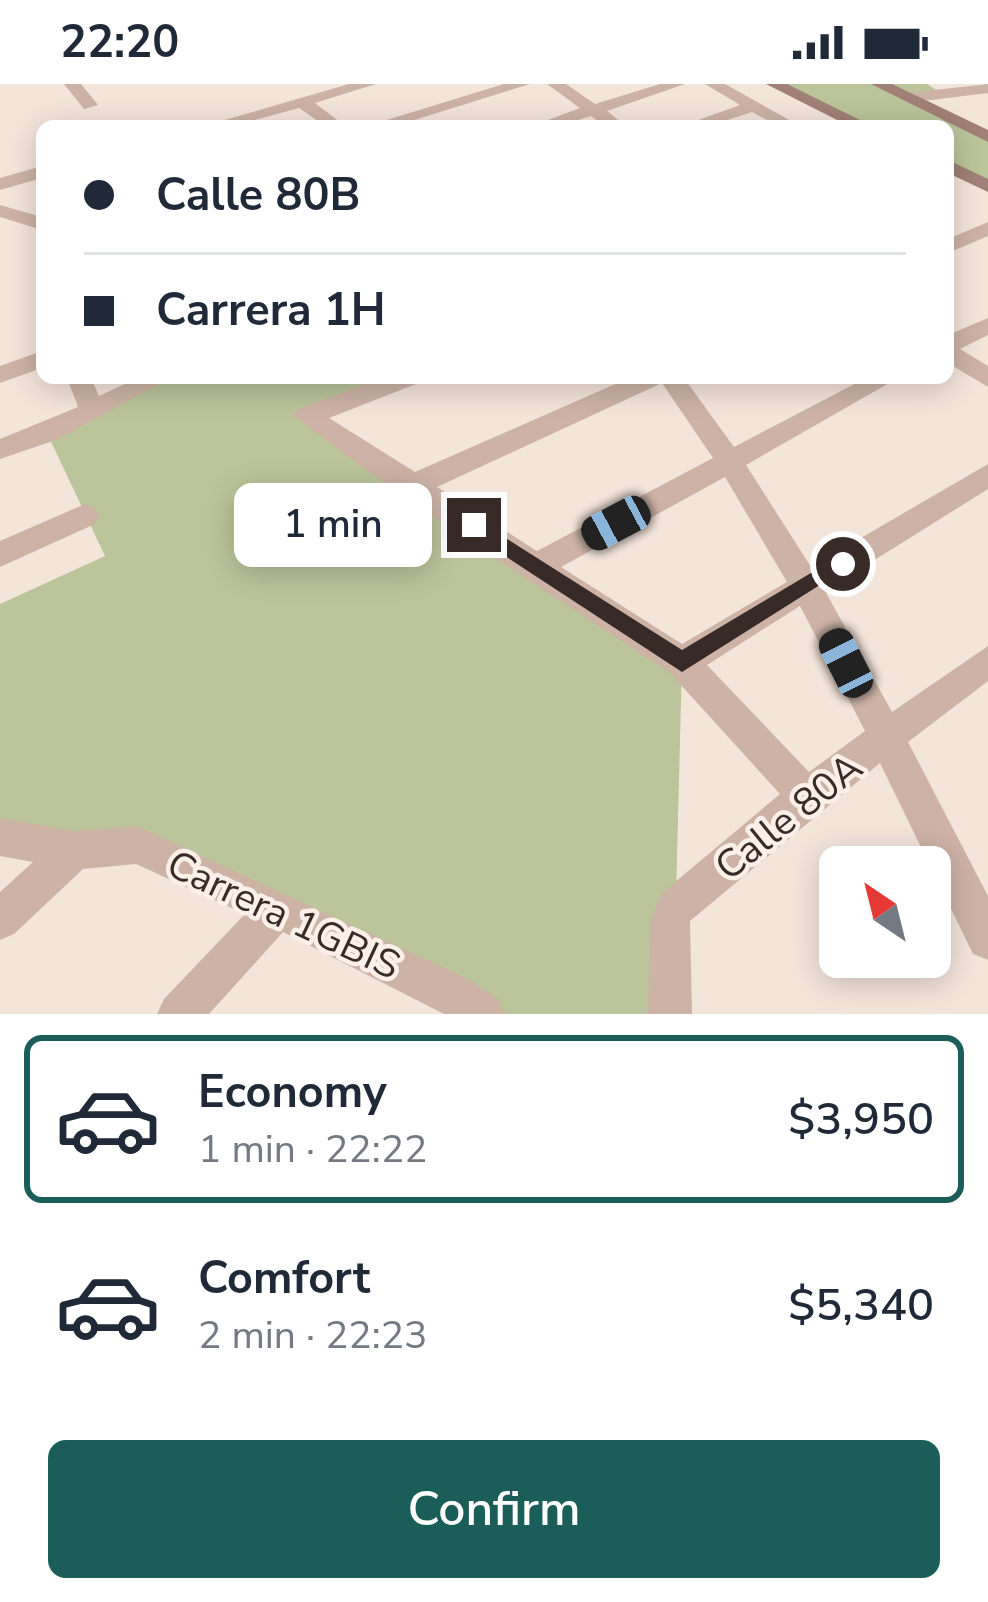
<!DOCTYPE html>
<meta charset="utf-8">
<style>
:root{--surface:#fff;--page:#f6f6f7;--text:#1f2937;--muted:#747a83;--line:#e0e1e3;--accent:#1a5d59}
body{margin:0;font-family:"Nunito Sans",sans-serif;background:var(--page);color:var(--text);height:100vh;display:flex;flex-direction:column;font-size:45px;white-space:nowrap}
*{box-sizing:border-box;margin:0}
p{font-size:39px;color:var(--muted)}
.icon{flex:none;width:66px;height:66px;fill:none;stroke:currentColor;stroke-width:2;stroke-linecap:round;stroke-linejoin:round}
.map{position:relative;height:930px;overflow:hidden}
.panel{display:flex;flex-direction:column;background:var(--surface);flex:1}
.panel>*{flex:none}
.hud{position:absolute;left:36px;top:36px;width:918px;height:264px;border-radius:18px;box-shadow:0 6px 30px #0003;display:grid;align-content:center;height:264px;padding:0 48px;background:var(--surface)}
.needle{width:78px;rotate:325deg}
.tools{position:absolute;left:819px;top:762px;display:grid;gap:24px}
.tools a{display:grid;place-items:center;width:132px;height:132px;border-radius:18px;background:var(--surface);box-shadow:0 6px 30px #0003;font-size:60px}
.end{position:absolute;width:54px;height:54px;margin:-27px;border:15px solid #382b27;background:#fff;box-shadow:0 0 0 6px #fff}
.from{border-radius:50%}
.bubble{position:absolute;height:84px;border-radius:18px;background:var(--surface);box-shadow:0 6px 30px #0003;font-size:39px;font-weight:600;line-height:84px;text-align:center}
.car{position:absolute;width:36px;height:72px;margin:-36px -18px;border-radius:15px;box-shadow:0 0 9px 3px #0007;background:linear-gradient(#222 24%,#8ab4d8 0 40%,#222 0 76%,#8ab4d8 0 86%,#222 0)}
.hud b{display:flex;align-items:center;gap:42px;height:114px;font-size:45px}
.hud b+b{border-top:3px solid var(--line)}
.hud i{width:30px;height:30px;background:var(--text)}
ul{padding:21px 0 0;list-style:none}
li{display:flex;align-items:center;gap:36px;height:168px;margin:0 24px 18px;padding:0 24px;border:6px solid transparent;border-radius:18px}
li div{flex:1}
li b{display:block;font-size:45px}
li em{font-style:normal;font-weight:600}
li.selected{border-color:var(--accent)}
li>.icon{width:108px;height:108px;stroke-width:1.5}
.cta{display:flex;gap:24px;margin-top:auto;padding:24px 48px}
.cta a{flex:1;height:138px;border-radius:18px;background:var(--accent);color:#fff;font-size:48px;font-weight:600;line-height:138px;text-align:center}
.status{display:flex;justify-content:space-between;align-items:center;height:84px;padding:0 60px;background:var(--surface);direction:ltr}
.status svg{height:33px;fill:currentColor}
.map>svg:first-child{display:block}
.green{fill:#bbc49a}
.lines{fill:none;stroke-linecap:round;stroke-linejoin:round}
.street{fill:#cdb3a6;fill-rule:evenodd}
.secondary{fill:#a18177;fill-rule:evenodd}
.route{fill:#382b27}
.labels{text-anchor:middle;stroke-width:9;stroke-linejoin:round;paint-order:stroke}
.near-street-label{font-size:39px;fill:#382b27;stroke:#fbf0e8}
</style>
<div class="status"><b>22:20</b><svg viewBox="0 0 49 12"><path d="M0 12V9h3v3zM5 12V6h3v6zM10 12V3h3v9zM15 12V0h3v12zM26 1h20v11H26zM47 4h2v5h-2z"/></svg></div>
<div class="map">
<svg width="988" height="930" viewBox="0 0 988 930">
<rect width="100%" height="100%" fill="#f4e5db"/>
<g class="green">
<polygon points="776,0 927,0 941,9 910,14 988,54 988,102 959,87 948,91 948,42 863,42"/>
<polygon points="159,294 407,294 309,332 682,578 673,930 462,930 137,761 0,757 0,520 105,472 47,349"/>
</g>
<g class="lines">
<g class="street">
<polygon points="64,0 81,0 98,21 84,25"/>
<polygon points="349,0 376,0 315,19 345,42 325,42 299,24 233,42 204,42"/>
<polygon points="504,0 530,0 395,42 367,42"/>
<polygon points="547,0 566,0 595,20 660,0 685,0 607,27 626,42 605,42 591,32 559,42 532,42 580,24"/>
<polygon points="705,0 725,0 800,42 778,42 752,28 709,42 682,42 740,21"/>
<polygon points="988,0 988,9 907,19 899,14 907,9"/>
<polygon points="42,82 42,94 0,106 0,94"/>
<polygon points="0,121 42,133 42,146 0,133"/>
<polygon points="988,138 988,152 948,169 948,155"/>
<polygon points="988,234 988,251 960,265 988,282 988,303 948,279 948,251"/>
<polygon points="42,267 42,284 0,299 0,282"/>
<polygon points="67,294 91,294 99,312 138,294 171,294 56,356 0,375 0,355 78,323"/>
<path d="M382,294H419L416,300L329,334L415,388L629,294H684L734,363L866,294H898L746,381L811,483L988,380V405L825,507L892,628L988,562V597L908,658L988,812V876L973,870L880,679L690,837L692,930H648L650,837L662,809L780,710L670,589L399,411L294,332L298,325ZM662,299L713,374L537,467L437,403ZM725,393L787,498L682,560L561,483ZM800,522L865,647L809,688L707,581Z"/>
<polygon points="85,420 95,424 100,432 95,440 0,483 0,457"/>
<polygon points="0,734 75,747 137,742 466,894 498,915 505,930 444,930 283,848 209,930 157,930 164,915 245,830 136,780 83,785 14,850 0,856 0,808 33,778 0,772"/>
</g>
<g class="secondary">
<polygon points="766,0 787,0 872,42 849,42"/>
<polygon points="871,0 892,0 988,46 988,58"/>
<polygon points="948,76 988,95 988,108 948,89"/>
</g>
</g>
<polygon class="route" points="474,434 682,566 836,474 843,471 853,480 682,588 467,447 464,441"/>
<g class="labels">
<g class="near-street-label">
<text transform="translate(788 732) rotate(-39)" y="14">Calle 80A</text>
<text transform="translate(284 830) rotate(25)" y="14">Carrera 1GBIS</text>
</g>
</g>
</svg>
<div class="tools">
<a><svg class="needle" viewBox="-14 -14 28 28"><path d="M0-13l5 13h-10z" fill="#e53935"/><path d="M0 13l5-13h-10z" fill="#747a83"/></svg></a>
</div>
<i class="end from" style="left:843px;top:480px"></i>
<i class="end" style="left:474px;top:441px"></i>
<div class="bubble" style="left:234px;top:399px;width:198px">1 min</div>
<i class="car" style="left:616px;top:439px;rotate:242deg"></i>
<i class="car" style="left:846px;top:579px;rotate:333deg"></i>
<div class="hud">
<b><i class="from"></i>Calle 80B</b>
<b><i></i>Carrera 1H</b>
</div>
</div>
<section class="panel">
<ul>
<li class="selected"><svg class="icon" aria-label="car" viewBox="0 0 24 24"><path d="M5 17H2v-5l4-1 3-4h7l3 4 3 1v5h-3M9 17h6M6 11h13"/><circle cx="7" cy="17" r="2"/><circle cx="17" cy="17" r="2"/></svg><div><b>Economy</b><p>1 min · 22:22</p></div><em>$3,950</em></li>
<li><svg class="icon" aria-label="car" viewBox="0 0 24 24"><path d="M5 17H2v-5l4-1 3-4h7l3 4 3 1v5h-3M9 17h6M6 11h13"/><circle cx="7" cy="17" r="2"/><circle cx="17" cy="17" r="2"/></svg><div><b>Comfort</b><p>2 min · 22:23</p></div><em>$5,340</em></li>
</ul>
<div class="cta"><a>Confirm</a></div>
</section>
